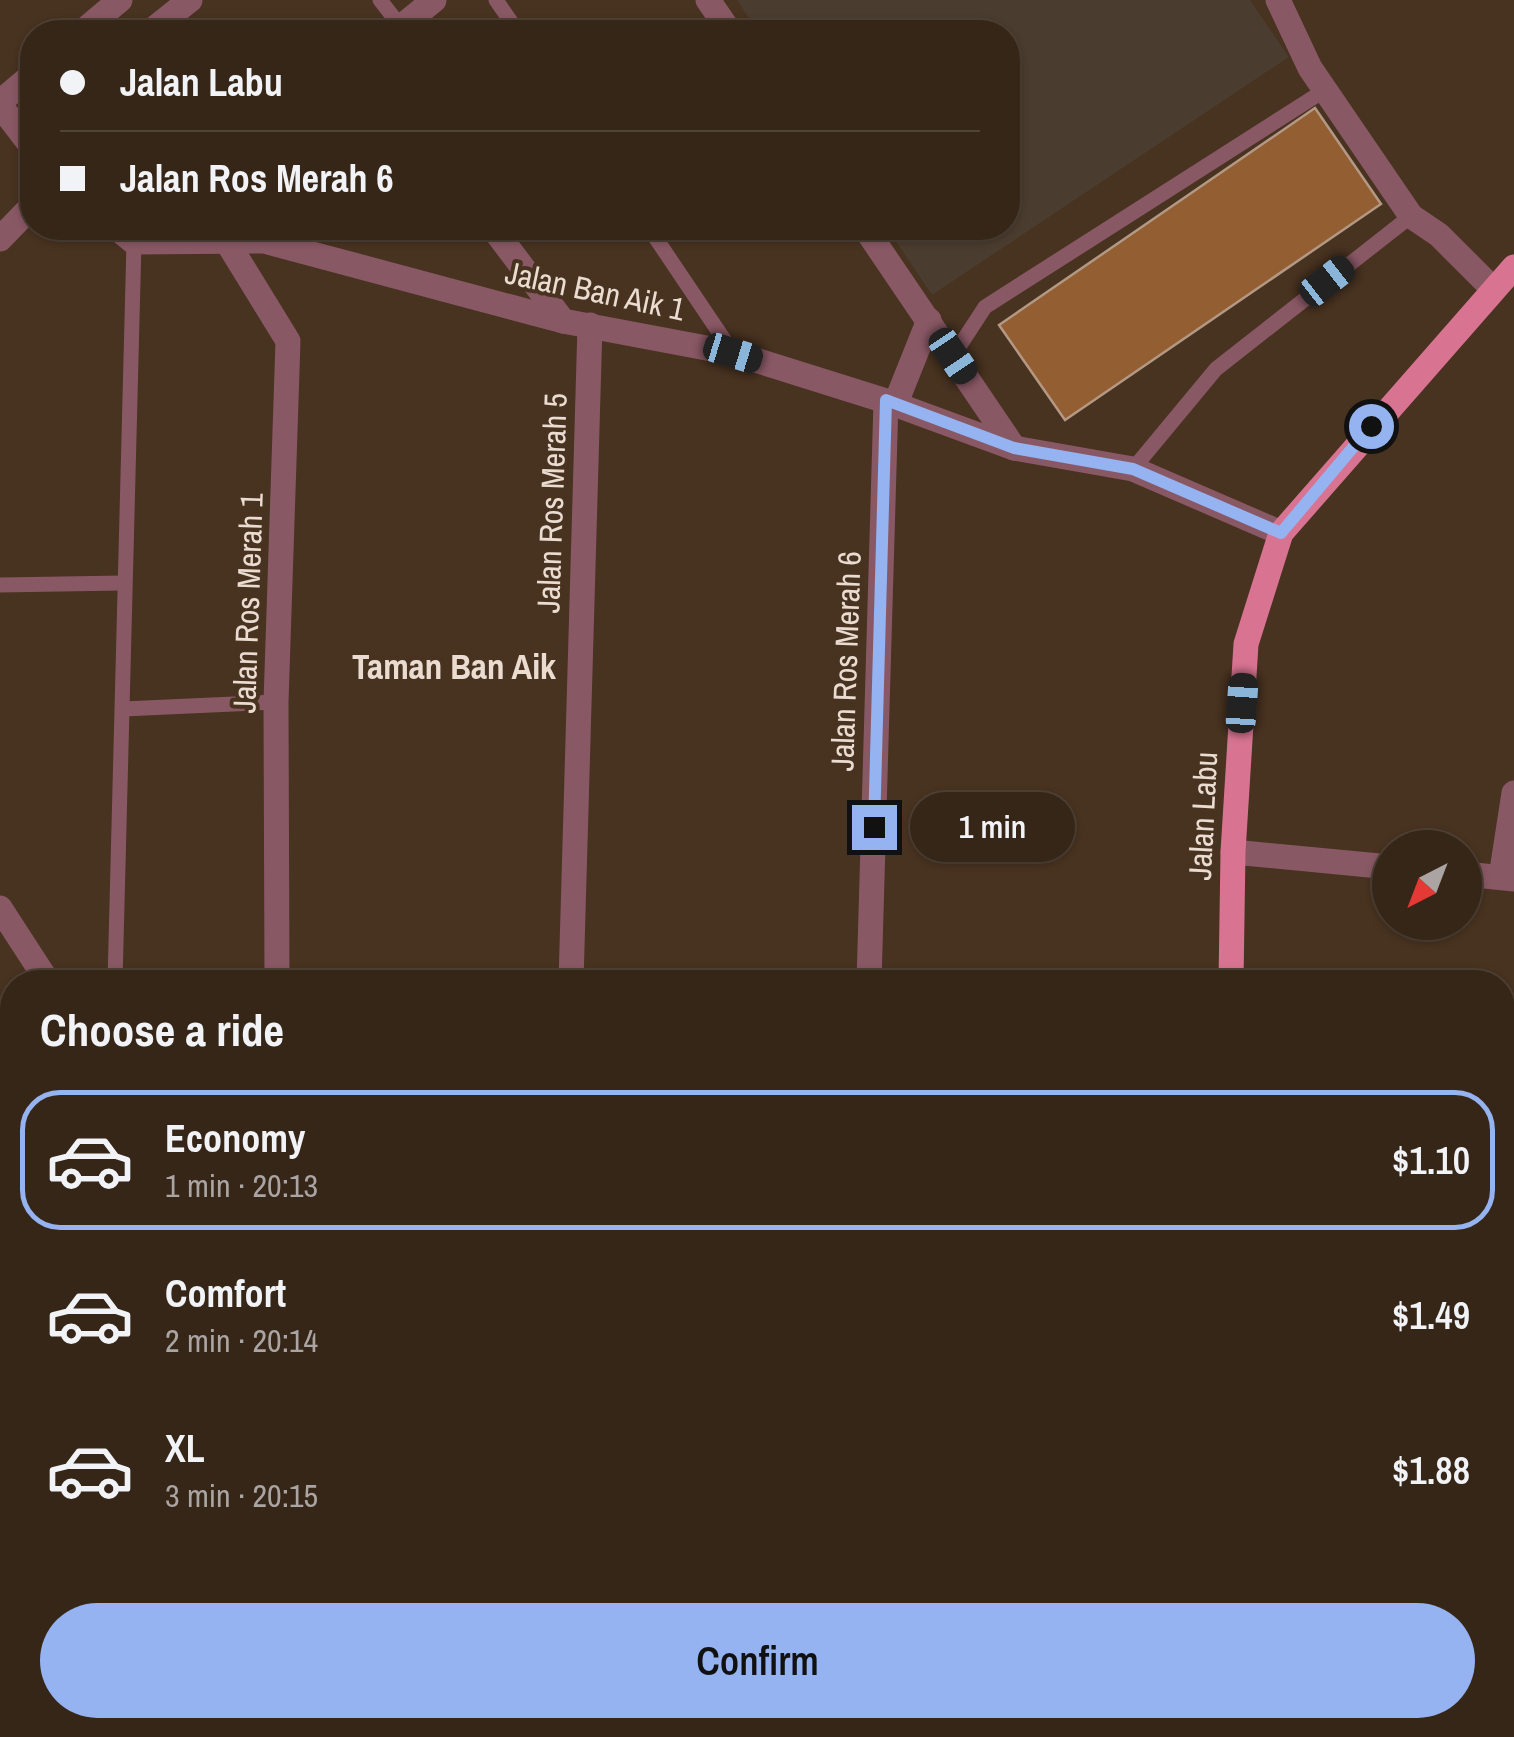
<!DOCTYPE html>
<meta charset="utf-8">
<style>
:root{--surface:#362618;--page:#3d2e21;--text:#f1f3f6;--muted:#aaa5a2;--line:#504337;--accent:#95b2f1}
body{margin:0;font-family:"Archivo Narrow",sans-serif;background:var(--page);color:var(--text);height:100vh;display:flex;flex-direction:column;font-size:38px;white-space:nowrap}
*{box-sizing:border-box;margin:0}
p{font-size:32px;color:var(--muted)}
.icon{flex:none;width:55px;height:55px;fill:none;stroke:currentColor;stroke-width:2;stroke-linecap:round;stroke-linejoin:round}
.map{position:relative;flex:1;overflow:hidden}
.details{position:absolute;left:0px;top:970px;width:1515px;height:768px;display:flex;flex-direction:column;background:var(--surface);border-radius:40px 40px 0 0;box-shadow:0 2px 8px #0004,0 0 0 2px var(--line)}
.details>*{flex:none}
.top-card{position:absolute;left:20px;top:20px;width:1000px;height:220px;border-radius:40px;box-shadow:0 2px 8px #0004,0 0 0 2px var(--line);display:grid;align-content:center;height:220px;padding:0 40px;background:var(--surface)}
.needle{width:65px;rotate:222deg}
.tools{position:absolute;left:1372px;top:830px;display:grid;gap:20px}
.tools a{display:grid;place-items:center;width:110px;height:110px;border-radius:50%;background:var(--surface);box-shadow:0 2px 8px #0004,0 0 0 2px var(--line);font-size:50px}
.end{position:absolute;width:45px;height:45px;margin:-22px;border:12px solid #95b2f1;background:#111;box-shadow:0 0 0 5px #111}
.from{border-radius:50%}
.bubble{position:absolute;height:70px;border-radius:35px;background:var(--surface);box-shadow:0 2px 8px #0004,0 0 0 2px var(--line);font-size:32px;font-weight:600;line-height:70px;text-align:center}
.car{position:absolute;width:30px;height:60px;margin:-30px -15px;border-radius:12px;box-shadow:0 0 8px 2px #0007;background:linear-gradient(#222 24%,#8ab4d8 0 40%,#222 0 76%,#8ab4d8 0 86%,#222 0)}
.top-card b{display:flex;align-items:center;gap:35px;height:95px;font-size:38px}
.top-card b+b{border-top:2px solid var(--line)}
.top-card i{width:25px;height:25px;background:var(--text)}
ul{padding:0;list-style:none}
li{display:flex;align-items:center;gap:30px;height:140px;margin:0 20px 15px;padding:0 20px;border:5px solid transparent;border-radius:40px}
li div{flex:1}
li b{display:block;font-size:38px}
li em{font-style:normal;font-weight:600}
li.current{border-color:var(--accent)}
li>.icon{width:90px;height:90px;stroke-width:1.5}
h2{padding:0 40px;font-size:45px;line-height:120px}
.primary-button{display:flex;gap:20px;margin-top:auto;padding:20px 40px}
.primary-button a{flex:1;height:115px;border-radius:60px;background:var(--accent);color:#111;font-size:40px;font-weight:600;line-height:115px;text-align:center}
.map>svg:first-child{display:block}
.education{fill:#4a3c2e}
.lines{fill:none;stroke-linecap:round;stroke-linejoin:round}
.river{stroke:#0c2c2c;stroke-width:58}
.building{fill:#935e31;stroke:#b39884;stroke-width:2.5}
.service{stroke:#895865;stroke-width:15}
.minor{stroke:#895865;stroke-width:25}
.primary{stroke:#d87492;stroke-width:25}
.route{stroke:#95b2f1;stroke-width:12}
.labels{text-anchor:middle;stroke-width:8;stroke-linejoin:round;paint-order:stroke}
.street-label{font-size:32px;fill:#ebdcd2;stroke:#483220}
.neighbourhood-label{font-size:35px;font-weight:bold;fill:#ebdcd2;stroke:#483220}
</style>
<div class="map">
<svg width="1514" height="1737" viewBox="0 0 1514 1737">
<rect width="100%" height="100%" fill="#483220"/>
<polygon class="education" points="737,0 1250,0 1289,57 932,295 887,228 1008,228 1008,32 758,32"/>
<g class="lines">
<g class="river">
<polyline points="0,1045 12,1066"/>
<polyline points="1502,1370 1514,1371"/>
</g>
</g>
<polygon class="building" points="1315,108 1381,204 1065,420 999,325"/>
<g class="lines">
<g class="service">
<polyline points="380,0 401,27"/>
<polyline points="496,0 518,32"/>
<polyline points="649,228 733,353"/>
<polyline points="953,356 985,307 1325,90"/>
<polyline points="1133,469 1216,369 1411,216"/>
<polyline points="0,585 123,583"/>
<polyline points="123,709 276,702"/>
<polyline points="115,982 134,242"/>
<polyline points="0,1160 12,1152"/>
</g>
<g class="minor">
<polyline points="708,0 730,32"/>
<polyline points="1278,0 1310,68 1411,216 1439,235 1493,289"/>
<polyline points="82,32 120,0"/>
<polyline points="150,32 190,0"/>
<polyline points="395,32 434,0"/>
<polyline points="0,102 32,75"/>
<polyline points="0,105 32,147"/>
<polyline points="117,228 134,242 264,241 563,321 733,353 886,401 1014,448 1133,469 1281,533"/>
<polyline points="493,228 563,321"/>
<polyline points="865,228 1014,448"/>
<polyline points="221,232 288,341 276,702 277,982"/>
<polyline points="0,239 32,206"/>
<polyline points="895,405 929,320"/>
<polyline points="1233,852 1390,867"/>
<polyline points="1465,874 1514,879"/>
<polyline points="1501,877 1514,793"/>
<polyline points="0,908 48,982"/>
<polyline points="571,982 590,325"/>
<polyline points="869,982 886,401"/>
<polyline points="0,1122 12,1142"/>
<polyline points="1424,1737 1426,1725"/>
</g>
<g class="primary">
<polyline points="1231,982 1233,852 1246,644 1281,533 1514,267"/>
<polyline points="0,1429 12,1434"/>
<polyline points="1502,1532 1514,1532"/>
</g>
</g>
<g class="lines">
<polyline class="route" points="874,827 886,400 1014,448 1133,469 1281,533 1371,426"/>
</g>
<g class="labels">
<g class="street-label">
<text transform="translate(595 291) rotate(12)" y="11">Jalan Ban Aik 1</text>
<text transform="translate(552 503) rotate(-88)" y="11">Jalan Ros Merah 5</text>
<text transform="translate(248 603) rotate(-88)" y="11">Jalan Ros Merah 1</text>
<text transform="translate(846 661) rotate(-88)" y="11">Jalan Ros Merah 6</text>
<text transform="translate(1203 816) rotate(-87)" y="11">Jalan Labu</text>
</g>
<g class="neighbourhood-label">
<text x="454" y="679">Taman Ban Aik</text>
</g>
</g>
</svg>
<div class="tools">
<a><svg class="needle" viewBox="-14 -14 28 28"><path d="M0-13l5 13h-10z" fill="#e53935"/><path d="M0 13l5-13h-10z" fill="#aaa5a2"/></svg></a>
</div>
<i class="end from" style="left:1371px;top:426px"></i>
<i class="end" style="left:874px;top:827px"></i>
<div class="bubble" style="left:910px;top:792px;width:165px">1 min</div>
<i class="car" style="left:1327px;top:281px;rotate:52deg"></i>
<i class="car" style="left:733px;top:353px;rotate:107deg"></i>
<i class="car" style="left:953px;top:356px;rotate:146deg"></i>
<i class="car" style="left:1242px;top:703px;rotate:4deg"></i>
<div class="top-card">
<b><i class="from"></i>Jalan Labu</b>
<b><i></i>Jalan Ros Merah 6</b>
</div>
<section class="details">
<h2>Choose a ride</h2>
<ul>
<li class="current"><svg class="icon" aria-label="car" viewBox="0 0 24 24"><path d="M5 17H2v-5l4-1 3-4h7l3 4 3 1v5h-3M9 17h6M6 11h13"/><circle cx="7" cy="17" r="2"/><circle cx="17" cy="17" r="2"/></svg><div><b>Economy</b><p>1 min · 20:13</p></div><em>$1.10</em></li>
<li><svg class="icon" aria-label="car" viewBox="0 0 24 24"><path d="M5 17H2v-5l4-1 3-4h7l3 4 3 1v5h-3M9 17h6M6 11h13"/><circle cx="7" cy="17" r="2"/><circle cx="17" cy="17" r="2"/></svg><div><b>Comfort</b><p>2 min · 20:14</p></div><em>$1.49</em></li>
<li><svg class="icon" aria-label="car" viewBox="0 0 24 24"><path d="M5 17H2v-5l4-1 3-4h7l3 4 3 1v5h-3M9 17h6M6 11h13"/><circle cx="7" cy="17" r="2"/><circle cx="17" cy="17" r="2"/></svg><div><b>XL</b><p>3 min · 20:15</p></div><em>$1.88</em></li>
</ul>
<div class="primary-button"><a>Confirm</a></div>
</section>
</div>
